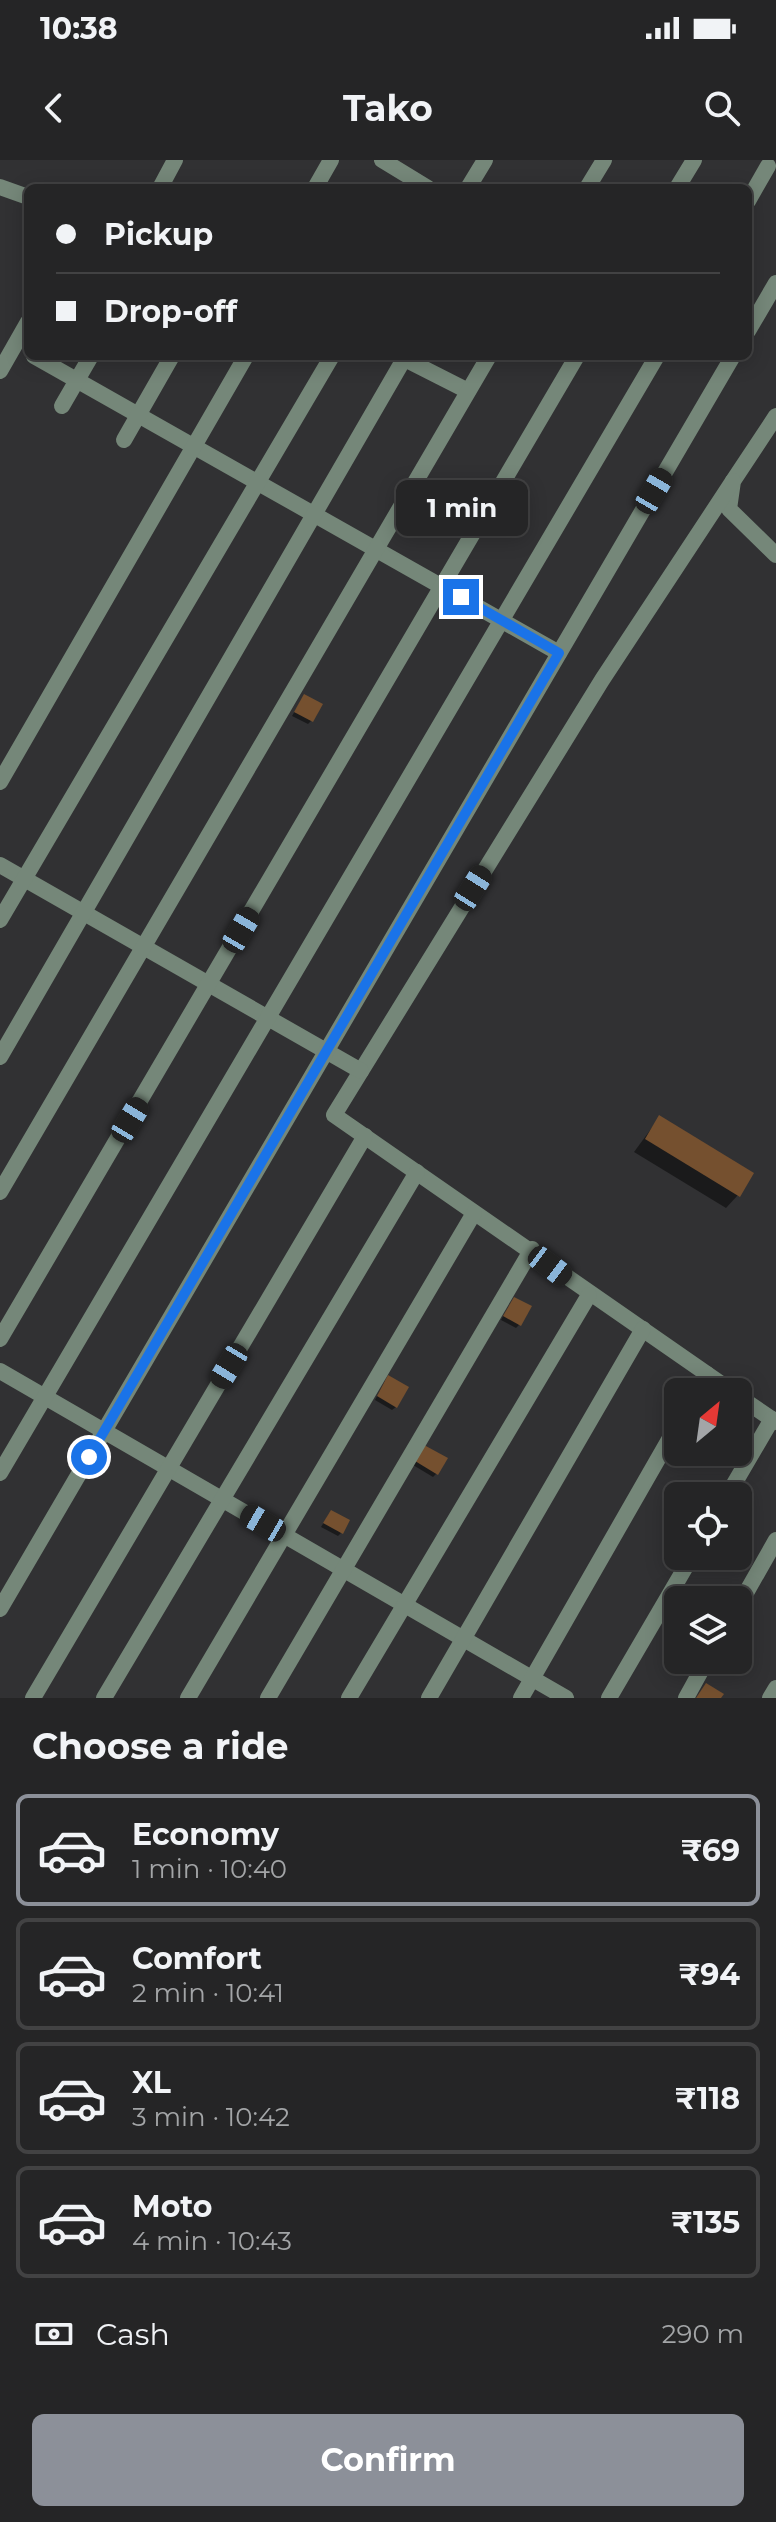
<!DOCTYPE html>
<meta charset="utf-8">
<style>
:root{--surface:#252526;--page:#313132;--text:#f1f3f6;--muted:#a3a5a7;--line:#424243;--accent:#8c9099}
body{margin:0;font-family:Montserrat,sans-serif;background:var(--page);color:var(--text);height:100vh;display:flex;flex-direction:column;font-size:30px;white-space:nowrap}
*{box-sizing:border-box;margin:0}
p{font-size:26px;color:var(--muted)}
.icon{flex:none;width:44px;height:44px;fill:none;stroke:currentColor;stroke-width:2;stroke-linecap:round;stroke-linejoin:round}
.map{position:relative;height:1538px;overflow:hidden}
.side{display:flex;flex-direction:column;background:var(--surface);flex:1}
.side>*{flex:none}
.guide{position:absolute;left:24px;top:24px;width:728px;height:176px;border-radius:12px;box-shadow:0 4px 20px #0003,0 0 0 2px var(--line);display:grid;align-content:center;height:176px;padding:0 32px;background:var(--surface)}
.needle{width:52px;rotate:29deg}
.controls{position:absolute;left:664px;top:1218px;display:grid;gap:16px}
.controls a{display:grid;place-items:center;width:88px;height:88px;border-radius:12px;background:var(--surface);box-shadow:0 4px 20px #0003,0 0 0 2px var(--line);font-size:40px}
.end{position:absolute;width:36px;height:36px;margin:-18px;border:10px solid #1a73e8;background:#fff;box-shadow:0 0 0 4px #fff}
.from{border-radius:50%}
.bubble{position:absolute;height:56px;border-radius:12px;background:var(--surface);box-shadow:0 4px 20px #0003,0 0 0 2px var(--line);font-size:26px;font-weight:700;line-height:56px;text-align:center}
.car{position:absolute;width:24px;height:48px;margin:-24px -12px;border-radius:10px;box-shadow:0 0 6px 2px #0007;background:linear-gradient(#222 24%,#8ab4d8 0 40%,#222 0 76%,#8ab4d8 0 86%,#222 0)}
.guide b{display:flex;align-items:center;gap:28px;height:76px;font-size:30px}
.guide b+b{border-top:2px solid var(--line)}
.guide i{width:20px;height:20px;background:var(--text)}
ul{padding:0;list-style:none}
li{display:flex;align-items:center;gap:24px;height:112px;margin:0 16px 12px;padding:0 16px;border:4px solid var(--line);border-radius:12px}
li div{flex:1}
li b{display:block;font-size:30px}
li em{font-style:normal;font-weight:700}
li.selected{border-color:var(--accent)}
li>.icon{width:72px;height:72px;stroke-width:1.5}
h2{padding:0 32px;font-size:36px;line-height:96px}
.pay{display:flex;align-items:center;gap:20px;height:88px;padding:0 32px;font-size:30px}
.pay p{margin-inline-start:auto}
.cta{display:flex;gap:16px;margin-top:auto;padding:16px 32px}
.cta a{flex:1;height:92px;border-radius:12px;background:var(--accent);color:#fff;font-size:32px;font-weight:700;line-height:92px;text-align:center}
.status{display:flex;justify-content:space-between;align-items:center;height:56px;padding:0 40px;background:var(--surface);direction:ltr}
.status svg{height:22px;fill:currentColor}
header{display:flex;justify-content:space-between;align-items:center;height:104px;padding:0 32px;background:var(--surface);font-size:36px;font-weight:700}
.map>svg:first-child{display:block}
.shadow{fill:#0007}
.building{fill:#75502f}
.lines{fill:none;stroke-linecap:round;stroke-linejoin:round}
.minor{stroke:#758779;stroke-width:16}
.route{stroke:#1a73e8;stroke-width:10}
</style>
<div class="status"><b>10:38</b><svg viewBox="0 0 49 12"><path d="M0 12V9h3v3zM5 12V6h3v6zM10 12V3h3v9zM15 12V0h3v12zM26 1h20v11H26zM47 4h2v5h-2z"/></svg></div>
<header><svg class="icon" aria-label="back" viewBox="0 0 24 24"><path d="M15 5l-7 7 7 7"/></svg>Tako<svg class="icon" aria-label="search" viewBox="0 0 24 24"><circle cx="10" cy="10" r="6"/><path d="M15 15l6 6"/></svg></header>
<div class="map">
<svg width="776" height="1538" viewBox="0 0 776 1538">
<rect width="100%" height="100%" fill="#313133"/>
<g class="shadow">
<polygon points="304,536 311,561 308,564 292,556"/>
<polygon points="659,958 738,1035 726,1048 634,992"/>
<polygon points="511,1143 519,1165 516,1168 501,1160"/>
<polygon points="385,1221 396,1247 392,1250 375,1240"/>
<polygon points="421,1291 437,1313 433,1317 413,1305"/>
<polygon points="328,1356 341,1373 338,1376 321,1367"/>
</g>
<g class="building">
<polygon points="304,534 323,544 313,562 294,552"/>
<polygon points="659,955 754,1013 740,1037 645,979"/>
<polygon points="514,1137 532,1146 521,1166 503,1156"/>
<polygon points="388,1215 409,1227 397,1248 377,1236"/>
<polygon points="424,1285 448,1298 438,1315 415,1301"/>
<polygon points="331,1350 350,1360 343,1374 323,1363"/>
<polygon points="706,1523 724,1534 721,1538 696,1538"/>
</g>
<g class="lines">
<g class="minor">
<polyline points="382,0 428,28"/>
<polyline points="0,27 28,37"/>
<polyline points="160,28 175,0"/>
<polyline points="315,28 331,0"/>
<polyline points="468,28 485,0"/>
<polyline points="587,28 604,0"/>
<polyline points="677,28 694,0"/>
<polyline points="748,41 768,6"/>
<polyline points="748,171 776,123"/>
<polyline points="34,196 559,493"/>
<polyline points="399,196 468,231"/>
<polyline points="0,211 28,162"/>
<polyline points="62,246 91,196"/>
<polyline points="776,256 733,321 729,349 776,395"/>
<polyline points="124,280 172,196"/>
<polyline points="733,321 602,520 334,955 733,1232"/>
<polyline points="0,622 246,196"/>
<polyline points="0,705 361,911"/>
<polyline points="0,760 332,196"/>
<polyline points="0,897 404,199"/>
<polyline points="0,1032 489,196"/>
<polyline points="0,1179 577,196"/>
<polyline points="0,1211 566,1538"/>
<polyline points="696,1232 707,1214"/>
<polyline points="738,1236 776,1262"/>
<polyline points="0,1313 657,196"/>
<polyline points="727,1336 772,1259"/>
<polyline points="738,1447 776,1380"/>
<polyline points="0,1449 733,196"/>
<polyline points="33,1538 365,976"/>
<polyline points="104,1538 417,1012"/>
<polyline points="188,1538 474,1053"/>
<polyline points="268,1538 532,1089"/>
<polyline points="349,1538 589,1135"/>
<polyline points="429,1538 643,1169"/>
<polyline points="521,1538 678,1264"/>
<polyline points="609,1538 692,1396"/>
<polyline points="686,1538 707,1500"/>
<polyline points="770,1538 776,1528"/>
</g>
</g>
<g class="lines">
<polyline class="route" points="89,1297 559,493 461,437"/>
</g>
</svg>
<div class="controls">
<a><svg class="needle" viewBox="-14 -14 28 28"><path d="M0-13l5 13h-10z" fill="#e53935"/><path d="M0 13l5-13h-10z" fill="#a3a5a7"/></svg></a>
<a><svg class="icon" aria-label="locate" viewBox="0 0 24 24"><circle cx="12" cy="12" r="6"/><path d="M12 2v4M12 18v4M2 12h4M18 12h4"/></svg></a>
<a><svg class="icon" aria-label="layers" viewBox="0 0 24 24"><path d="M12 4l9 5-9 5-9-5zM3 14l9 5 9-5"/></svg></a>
</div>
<i class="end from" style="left:89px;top:1297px"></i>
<i class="end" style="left:461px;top:437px"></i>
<div class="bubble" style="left:396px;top:320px;width:132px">1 min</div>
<i class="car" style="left:654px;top:331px;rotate:30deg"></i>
<i class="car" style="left:473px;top:728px;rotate:32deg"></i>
<i class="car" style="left:241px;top:770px;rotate:30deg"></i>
<i class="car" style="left:130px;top:960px;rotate:31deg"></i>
<i class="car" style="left:550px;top:1106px;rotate:127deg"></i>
<i class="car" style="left:229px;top:1206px;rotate:211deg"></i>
<i class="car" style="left:263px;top:1363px;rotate:300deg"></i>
<div class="guide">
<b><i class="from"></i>Pickup</b>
<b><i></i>Drop-off</b>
</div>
</div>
<section class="side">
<h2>Choose a ride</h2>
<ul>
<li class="selected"><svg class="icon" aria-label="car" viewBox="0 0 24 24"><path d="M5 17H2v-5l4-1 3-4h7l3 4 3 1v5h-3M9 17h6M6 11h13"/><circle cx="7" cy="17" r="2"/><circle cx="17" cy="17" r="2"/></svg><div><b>Economy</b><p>1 min · 10:40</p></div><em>₹69</em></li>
<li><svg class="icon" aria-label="car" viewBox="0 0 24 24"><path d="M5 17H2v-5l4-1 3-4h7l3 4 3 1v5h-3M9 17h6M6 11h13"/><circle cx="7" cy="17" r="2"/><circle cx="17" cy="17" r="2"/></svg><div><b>Comfort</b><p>2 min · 10:41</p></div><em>₹94</em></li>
<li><svg class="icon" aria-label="car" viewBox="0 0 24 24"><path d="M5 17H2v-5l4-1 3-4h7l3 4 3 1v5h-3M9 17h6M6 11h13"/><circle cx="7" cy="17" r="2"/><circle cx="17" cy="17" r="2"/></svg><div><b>XL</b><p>3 min · 10:42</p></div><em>₹118</em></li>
<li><svg class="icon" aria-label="car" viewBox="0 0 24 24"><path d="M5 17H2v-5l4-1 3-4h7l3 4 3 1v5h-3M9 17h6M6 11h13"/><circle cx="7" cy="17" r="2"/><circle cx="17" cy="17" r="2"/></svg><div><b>Moto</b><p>4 min · 10:43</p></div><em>₹135</em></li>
</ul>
<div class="pay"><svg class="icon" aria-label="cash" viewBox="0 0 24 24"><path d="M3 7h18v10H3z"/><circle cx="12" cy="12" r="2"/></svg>Cash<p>290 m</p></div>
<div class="cta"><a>Confirm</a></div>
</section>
